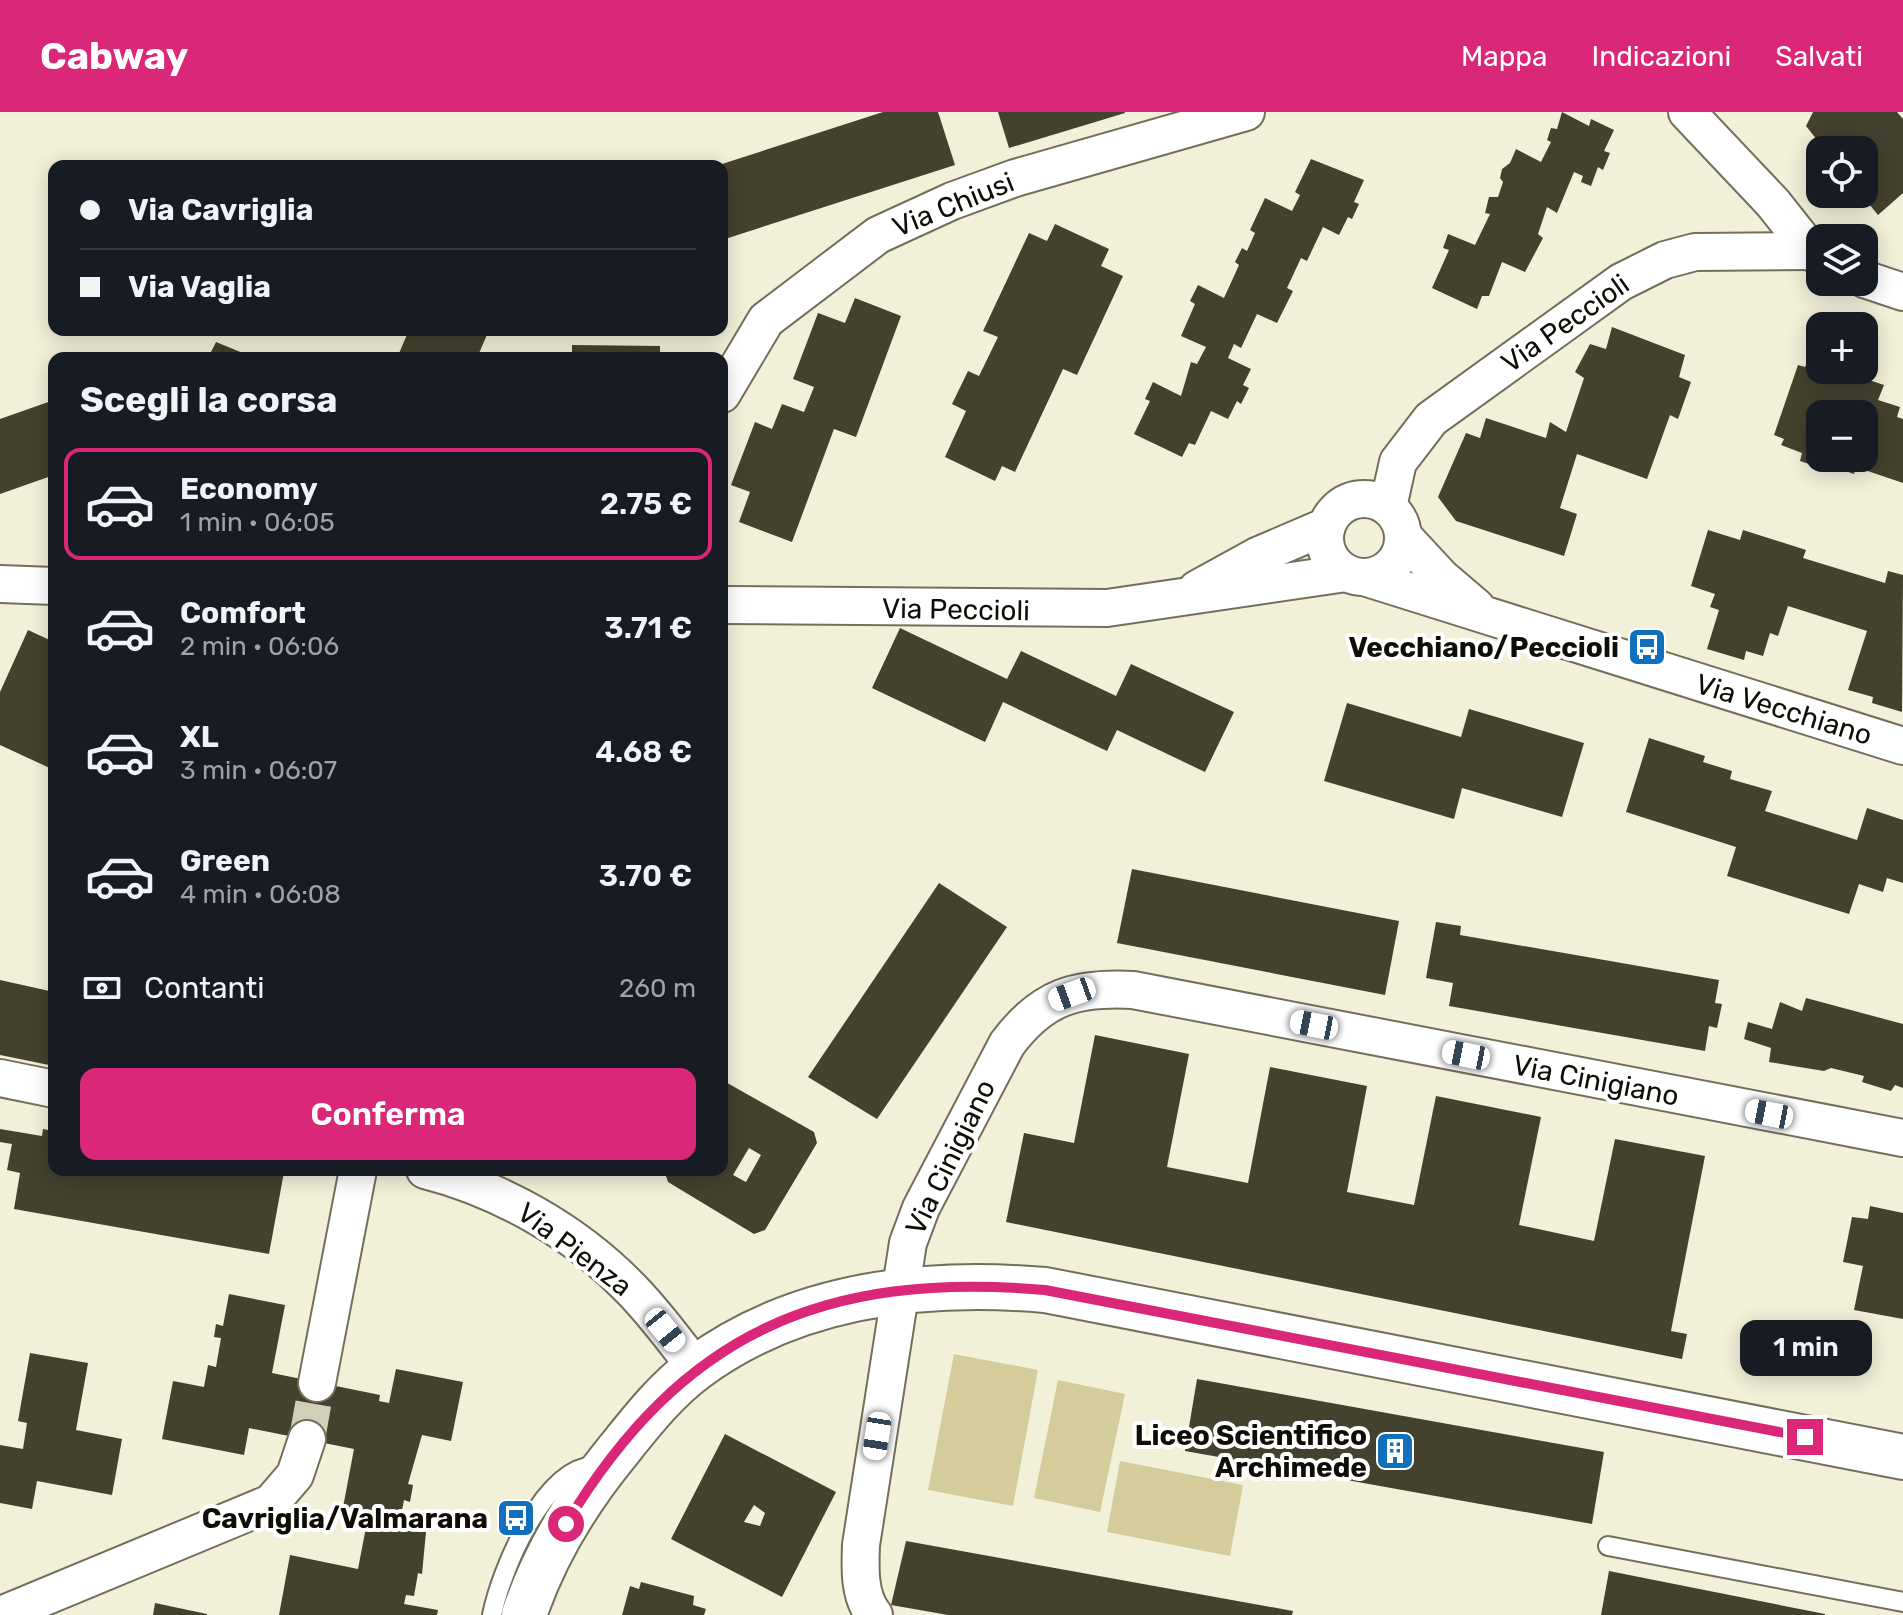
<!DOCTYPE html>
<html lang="it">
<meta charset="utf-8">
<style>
:root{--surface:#171b24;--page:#242831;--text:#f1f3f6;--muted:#9ea1a6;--line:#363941;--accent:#db2777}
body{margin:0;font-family:Rubik,sans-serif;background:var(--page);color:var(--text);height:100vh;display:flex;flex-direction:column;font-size:30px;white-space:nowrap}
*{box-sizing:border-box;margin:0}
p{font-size:26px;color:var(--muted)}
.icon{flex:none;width:44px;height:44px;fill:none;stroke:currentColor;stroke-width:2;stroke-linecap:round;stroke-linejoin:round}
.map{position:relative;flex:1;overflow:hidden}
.panel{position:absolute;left:48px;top:240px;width:680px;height:824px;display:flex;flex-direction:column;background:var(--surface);border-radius:16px;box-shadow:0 4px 20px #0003}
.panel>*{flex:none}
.top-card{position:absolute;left:48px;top:48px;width:680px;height:176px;border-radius:16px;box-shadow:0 4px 20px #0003;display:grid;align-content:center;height:176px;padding:0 32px;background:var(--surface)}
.tools{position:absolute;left:1806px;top:24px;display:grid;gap:16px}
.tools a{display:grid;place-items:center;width:72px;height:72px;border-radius:16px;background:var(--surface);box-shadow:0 4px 20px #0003;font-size:40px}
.end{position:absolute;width:36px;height:36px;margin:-18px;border:10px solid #db2777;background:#fff;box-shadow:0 0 0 4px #fff}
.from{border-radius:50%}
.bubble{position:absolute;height:56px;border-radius:16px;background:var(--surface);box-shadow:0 4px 20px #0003;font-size:26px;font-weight:600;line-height:56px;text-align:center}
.car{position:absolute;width:24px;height:48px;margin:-24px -12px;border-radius:10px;box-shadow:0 0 6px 2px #0007;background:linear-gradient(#fff 24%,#345 0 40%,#fff 0 76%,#345 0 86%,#fff 0)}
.top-card b{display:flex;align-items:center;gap:28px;height:76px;font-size:30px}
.top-card b+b{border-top:2px solid var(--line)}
.top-card i{width:20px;height:20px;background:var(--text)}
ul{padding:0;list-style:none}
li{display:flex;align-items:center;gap:24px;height:112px;margin:0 16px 12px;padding:0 16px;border:4px solid transparent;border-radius:16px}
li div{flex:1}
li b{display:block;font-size:30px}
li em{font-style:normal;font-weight:600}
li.on{border-color:var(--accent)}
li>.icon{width:72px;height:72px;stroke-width:1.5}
h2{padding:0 32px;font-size:36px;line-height:96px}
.pay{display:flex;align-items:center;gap:20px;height:88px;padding:0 32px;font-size:30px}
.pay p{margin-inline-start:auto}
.button{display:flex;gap:16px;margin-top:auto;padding:16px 32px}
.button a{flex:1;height:92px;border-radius:16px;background:var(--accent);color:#fff;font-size:32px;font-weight:600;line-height:92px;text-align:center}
header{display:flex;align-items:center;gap:48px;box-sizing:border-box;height:112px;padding:0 40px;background:var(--accent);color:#fff}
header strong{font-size:38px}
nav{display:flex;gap:44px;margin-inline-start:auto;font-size:28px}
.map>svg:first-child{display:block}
.green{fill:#d4cc9b}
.building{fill:#44412e;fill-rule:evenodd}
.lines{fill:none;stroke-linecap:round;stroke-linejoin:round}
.minor-tunnel{stroke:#d1ceb9;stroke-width:36;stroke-dasharray:36 18;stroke-linecap:butt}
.service-casing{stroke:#726f5b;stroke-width:22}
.minor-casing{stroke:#726f5b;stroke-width:40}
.tertiary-casing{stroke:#726f5b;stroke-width:48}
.service{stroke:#fff;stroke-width:18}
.minor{stroke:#fff;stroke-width:36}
.tertiary{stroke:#fff;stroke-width:44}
.route{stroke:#db2777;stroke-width:10}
.labels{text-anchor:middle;stroke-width:8;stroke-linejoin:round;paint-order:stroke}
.street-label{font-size:28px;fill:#0e0d06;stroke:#fff}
.poi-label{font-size:28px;font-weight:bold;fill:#0e0d06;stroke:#fff;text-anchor:end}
</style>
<header>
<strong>Cabway</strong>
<nav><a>Mappa</a><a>Indicazioni</a><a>Salvati</a></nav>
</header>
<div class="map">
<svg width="1903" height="1503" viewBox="0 0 1903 1503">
<rect width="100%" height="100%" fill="#f3f0d9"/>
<g class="green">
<polygon points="954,1242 1038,1258 1013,1394 928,1378"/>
<polygon points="1058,1268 1125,1282 1100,1400 1034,1386"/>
<polygon points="1120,1349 1243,1373 1230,1444 1107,1420"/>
</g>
<g class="building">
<polygon points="883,0 938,0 955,53 722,128 722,52"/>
<polygon points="998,0 1125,0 1125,1 1009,36"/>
<polygon points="1562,0 1589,14 1591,7 1614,18 1604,39 1610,41 1603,58 1598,55 1591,74 1581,70 1583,64 1574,60 1557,101 1547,95 1538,122 1543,126 1525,160 1502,150 1489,184 1482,184 1477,197 1432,176 1449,138 1443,136 1448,122 1475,133 1490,102 1485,101 1489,85 1498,85 1503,70 1500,66 1502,57 1510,51 1516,37 1541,50 1551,30 1547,28 1551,16 1557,17"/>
<polygon points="1813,0 1897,0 1903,7 1903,81 1878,103 1861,82 1864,82 1864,38 1825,38 1806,14"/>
<polygon points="1311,47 1364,68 1354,90 1359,92 1352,107 1348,105 1339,123 1323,115 1307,149 1301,146 1287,176 1293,179 1277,211 1257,202 1241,236 1234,232 1228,246 1251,257 1243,273 1249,276 1241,292 1237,289 1228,307 1211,299 1195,333 1189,331 1182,345 1134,322 1150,289 1145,287 1153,270 1181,284 1191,250 1197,252 1206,235 1181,224 1195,192 1190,189 1198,173 1224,186 1239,153 1235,150 1242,136 1247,139 1255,121 1250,118 1265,86 1292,99 1300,83 1295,80"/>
<polygon points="1055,112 1109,137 1101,154 1123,164 1077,263 1063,257 1015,360 1002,354 995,369 945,345 966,299 952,292 968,259 979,264 998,225 983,219 1029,121 1047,129"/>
<polygon points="855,186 901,204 856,325 834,317 792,430 739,410 750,380 731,373 755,310 772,317 782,292 804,300 814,275 793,267 818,201 845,211"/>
<polygon points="1612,215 1685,243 1679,265 1691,270 1678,307 1670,303 1647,367 1577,342 1560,396 1577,402 1564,444 1456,409 1438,385 1466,321 1480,326 1486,306 1546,326 1550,310 1566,320 1584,266 1575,260 1590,232 1606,237"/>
<polygon points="409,218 489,218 477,246 397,246"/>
<polygon points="216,230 255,246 208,246"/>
<polygon points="572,233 660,234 660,246 572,246"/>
<path d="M1807,251L1820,258H1864L1863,266L1884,273L1878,288L1900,295L1897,305L1903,307V371L1856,355L1854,362L1834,355L1832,360L1800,349L1802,341L1781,333L1784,327L1774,323L1798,253L1805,255ZM1820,302H1864V346H1820Z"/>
<polygon points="54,288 54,363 0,382 0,307"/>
<polygon points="1708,418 1740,428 1743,418 1806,438 1803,446 1885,471 1888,459 1903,463 1902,600 1872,591 1873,585 1848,578 1867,519 1788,494 1778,524 1770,521 1763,544 1746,539 1744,548 1707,537 1719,498 1710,495 1715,482 1691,474"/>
<polygon points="900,516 1007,567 1021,539 1116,584 1131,552 1234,600 1205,660 1117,618 1107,639 1003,590 985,630 872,576"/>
<polygon points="28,518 54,530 54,658 0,633 0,580"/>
<polygon points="1347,591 1461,625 1469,597 1584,631 1562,705 1462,676 1454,707 1324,669"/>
<polygon points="1649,626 1705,644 1703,650 1732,659 1730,667 1772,679 1765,699 1857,728 1867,696 1903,708 1903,771 1887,766 1883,780 1859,772 1849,802 1727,764 1736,735 1626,700"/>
<polygon points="1132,757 1399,809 1385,883 1117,831"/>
<polygon points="939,771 1007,815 877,1007 808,965"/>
<polygon points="1436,810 1461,814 1460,823 1719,868 1715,891 1722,892 1717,916 1709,914 1705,939 1449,894 1453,871 1426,866"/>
<polygon points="0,868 54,880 54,954 0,943"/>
<polygon points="1806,886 1903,912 1903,976 1895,973 1891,979 1862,970 1864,964 1831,956 1824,959 1769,950 1771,936 1744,927 1748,910 1772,917 1780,890 1802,899"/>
<polygon points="1095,923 1189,942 1167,1055 1248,1071 1270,955 1367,974 1347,1080 1414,1093 1436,984 1541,1005 1519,1113 1594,1129 1615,1027 1705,1044 1671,1219 1687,1222 1682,1247 1006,1110 1024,1021 1074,1031"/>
<path d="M722,968L814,1020L817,1031L765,1118L754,1122L668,1070L664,1058H722ZM749,1036L761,1043L746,1070L733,1063Z"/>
<polygon points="0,1017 42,1024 43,1017 54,1019 54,1058 284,1060 269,1142 14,1097 20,1061 7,1058 12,1032 0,1030"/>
<polygon points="1870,1094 1903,1101 1903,1207 1854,1198 1863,1154 1843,1150 1852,1105 1868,1107"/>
<polygon points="229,1182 285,1193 272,1261 380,1283 379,1289 389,1291 396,1257 463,1270 451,1329 422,1323 408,1372 413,1373 410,1390 404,1388 399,1414 426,1420 422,1462 418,1461 414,1484 406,1483 404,1492 438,1498 437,1503 279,1503 290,1443 358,1457 367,1410 341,1406 354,1337 249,1316 244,1343 162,1327 173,1269 204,1275 208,1253 216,1255 221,1226 214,1225 216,1212 223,1214"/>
<polygon points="30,1241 88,1251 76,1318 122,1327 112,1383 37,1369 32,1397 0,1391 0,1333 23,1337 27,1311 18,1309"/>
<polygon points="1197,1267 1604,1340 1592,1412 1185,1339"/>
<path d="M725,1322L836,1380L782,1485L671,1427ZM754,1393L765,1401L760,1414L744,1410Z"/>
<polygon points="906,1429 1293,1499 1292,1503 948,1503 891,1493"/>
<polygon points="1609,1459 1825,1502 1825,1503 1601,1503"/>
<polygon points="641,1470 694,1484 693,1493 706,1497 704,1503 622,1503 630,1474 639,1477"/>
<polygon points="155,1491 207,1502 207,1503 153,1503"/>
</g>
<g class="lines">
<polyline class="minor-tunnel" points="307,1327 317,1271"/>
<defs>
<g id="service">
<polyline points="1608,1434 1903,1490"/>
<path d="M492,1503C501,1459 543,1356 595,1354"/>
</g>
<g id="minor">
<polyline points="1687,0 1773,91 1811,139 1820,145"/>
<polyline points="1864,167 1903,180"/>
<polyline points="722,282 766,208 878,123 952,89 1015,66 1246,0"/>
<circle cx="1364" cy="426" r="39"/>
<polyline points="1388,395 1398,350 1431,307 1621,170 1665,148 1695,140 1811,139"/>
<polyline points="1403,424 1442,466 1476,495"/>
<polyline points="1364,465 1903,634"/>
<polyline points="0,472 54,474"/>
<polyline points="1197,477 1257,444 1327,414"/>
<polyline points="722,493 1107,496 1346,461"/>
<polyline points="0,966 54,977"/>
<path d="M425,1058C500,1077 576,1120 630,1176C654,1200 675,1229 696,1256"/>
<polyline points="317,1271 358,1058"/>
<polyline points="1,1503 271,1391 295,1363 307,1327"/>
<path d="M874,1503C859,1484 860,1457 861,1433L908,1131L921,1096L1007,932C1042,885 1075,875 1133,878L1903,1026"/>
</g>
<path id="tertiary" d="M524,1503C544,1443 577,1389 617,1340C641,1310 665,1279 696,1256C796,1182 925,1168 1045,1178L1903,1345"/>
</defs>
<use href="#service" class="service-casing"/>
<use href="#minor" class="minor-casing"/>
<use href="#tertiary" class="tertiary-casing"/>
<use href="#service" class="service"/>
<use href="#minor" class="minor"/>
<use href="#tertiary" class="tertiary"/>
</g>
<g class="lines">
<path class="route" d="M566,1412C682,1220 824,1159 1045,1178L1805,1325"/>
</g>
<defs>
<symbol id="bus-square" viewBox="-11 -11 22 22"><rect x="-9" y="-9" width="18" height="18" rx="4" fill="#126fbc" stroke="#fff"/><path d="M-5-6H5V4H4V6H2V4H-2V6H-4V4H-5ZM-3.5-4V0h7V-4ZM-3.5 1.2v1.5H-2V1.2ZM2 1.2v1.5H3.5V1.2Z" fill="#fff"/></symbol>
<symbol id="building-square" viewBox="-11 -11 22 22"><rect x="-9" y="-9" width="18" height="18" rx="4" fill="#126fbc" stroke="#fff"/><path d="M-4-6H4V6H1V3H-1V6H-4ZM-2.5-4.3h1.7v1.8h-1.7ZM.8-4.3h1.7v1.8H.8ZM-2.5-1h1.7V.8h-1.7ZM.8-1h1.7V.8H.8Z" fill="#fff"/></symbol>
</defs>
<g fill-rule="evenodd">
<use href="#bus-square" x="1625" y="513" width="44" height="44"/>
<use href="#building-square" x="1373" y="1317" width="44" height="44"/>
<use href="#bus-square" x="494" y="1384" width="44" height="44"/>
</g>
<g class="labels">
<g class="street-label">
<text transform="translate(953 92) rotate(-22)" y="10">Via Chiusi</text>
<text transform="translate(1565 211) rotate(-35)" y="10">Via Peccioli</text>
<text transform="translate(956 497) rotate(1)" y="10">Via Peccioli</text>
<text transform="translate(1784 597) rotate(17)" y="10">Via Vecchiano</text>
<text transform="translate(1596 968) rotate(11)" y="10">Via Cinigiano</text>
<text transform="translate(950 1045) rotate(-64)" y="10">Via Cinigiano</text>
<text transform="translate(575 1137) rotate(37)" y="10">Via Pienza</text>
</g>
<g class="poi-label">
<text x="1619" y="545">Vecchiano/Peccioli</text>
<text x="1367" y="1333">Liceo Scientifico<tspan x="1367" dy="32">Archimede</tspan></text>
<text x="488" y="1416">Cavriglia/Valmarana</text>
</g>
</g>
</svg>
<div class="tools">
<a><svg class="icon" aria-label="locate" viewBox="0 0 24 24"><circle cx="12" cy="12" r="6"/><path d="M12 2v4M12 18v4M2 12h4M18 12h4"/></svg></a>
<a><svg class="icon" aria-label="layers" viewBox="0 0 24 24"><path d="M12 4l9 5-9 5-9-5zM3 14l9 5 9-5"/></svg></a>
<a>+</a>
<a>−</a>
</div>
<i class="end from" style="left:566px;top:1412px"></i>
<i class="end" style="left:1805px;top:1325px"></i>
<div class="bubble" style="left:1740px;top:1208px;width:132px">1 min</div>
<i class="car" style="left:1072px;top:882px;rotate:250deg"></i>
<i class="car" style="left:1314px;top:913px;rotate:281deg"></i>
<i class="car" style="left:1466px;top:943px;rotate:281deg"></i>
<i class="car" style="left:1769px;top:1002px;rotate:281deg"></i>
<i class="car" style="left:665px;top:1218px;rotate:141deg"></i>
<i class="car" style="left:877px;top:1324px;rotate:189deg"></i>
<div class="top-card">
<b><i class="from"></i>Via Cavriglia</b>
<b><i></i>Via Vaglia</b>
</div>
<section class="panel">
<h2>Scegli la corsa</h2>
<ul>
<li class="on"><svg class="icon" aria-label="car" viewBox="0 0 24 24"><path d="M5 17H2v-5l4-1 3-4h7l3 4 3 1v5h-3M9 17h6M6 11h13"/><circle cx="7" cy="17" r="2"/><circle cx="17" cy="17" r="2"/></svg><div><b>Economy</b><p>1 min · 06:05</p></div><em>2.75 €</em></li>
<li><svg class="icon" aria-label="car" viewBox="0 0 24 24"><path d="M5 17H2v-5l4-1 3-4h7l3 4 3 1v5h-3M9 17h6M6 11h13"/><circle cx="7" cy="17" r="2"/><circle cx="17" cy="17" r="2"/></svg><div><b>Comfort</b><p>2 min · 06:06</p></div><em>3.71 €</em></li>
<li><svg class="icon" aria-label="car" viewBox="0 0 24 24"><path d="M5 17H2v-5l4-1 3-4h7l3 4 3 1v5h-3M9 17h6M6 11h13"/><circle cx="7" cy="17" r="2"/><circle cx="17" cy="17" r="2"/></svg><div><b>XL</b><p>3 min · 06:07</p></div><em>4.68 €</em></li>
<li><svg class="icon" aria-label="car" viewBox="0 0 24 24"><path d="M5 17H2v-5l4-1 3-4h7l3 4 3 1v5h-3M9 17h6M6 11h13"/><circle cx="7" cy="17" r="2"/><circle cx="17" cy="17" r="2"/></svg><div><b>Green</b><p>4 min · 06:08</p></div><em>3.70 €</em></li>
</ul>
<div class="pay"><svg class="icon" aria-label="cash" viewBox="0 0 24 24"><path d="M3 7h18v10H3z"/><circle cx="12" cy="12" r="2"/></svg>Contanti<p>260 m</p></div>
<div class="button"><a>Conferma</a></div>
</section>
</div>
